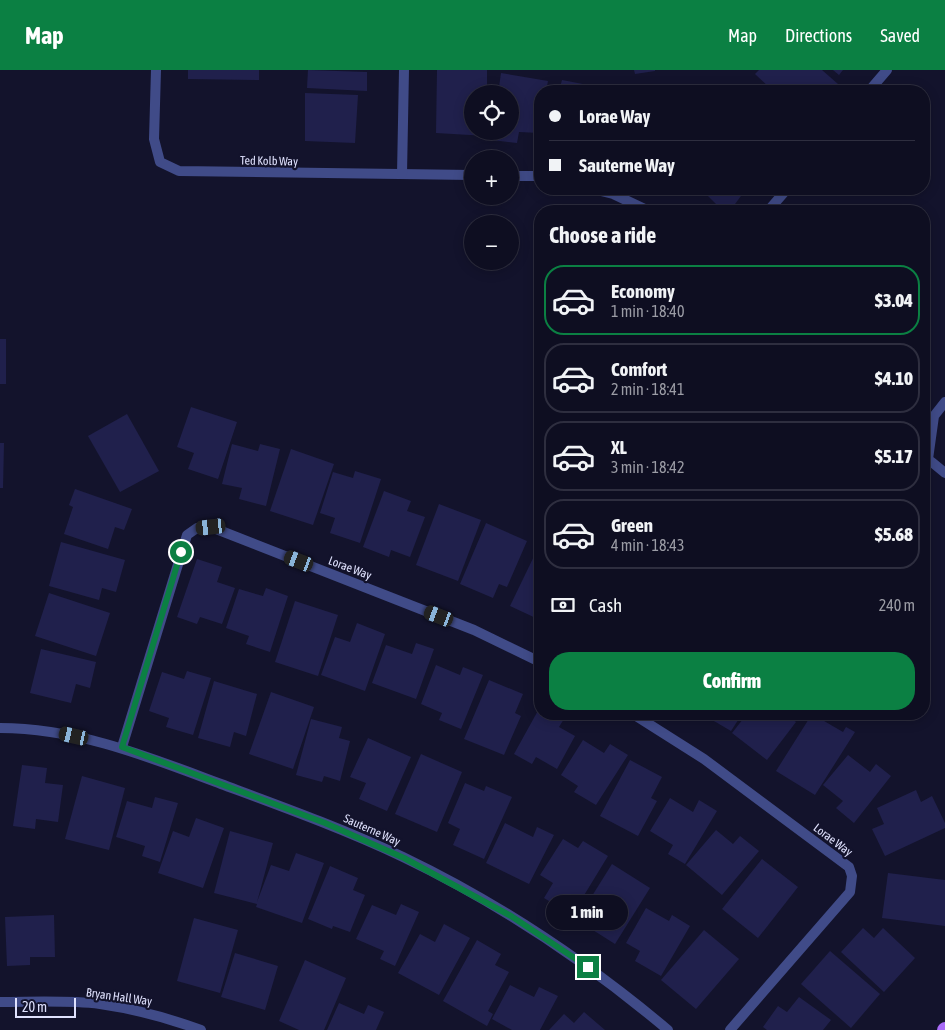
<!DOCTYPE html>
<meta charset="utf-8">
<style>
:root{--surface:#0e0e21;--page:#17172a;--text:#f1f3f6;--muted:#9b9ca5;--line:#2e2e3f;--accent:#0b8043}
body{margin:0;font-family:"Asap Condensed",sans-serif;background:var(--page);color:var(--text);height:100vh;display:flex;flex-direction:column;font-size:19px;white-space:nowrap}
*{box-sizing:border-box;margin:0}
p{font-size:16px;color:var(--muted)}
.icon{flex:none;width:28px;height:28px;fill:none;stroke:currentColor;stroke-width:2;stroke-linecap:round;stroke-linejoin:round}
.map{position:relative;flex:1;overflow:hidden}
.panel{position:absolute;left:534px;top:135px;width:396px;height:515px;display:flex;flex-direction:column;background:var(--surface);border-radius:20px;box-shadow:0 2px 12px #0003,0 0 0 1px var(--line)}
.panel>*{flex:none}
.banner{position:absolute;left:534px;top:15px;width:396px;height:110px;border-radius:20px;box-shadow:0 2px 12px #0003,0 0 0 1px var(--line);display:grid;align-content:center;height:110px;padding:0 15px;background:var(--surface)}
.fabs{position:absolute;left:464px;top:15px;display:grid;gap:10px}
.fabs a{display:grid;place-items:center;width:55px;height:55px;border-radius:50%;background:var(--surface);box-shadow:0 2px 12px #0003,0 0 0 1px var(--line);font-size:25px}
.scale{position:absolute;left:15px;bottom:12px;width:61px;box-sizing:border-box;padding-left:5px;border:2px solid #dfe1fd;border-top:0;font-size:14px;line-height:18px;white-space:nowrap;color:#dfe1fd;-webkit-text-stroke:4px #13132c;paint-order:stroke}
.end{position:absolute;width:22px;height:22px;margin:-11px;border:6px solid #0b8043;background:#fff;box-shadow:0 0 0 2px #fff}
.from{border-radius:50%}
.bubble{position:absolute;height:35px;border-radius:18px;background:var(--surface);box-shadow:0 2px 12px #0003,0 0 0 1px var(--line);font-size:16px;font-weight:800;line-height:35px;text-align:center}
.car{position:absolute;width:15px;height:30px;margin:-15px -8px;border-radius:6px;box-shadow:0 0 4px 1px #0007;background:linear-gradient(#222 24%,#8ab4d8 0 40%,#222 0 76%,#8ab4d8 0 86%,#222 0)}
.banner b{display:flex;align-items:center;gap:18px;height:48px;font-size:19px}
.banner b+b{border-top:1px solid var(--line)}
.banner i{width:12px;height:12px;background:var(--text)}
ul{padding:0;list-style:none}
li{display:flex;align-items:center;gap:15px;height:70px;margin:0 10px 8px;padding:0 5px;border:2px solid var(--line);border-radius:20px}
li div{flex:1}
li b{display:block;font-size:19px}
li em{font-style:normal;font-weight:800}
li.active{border-color:var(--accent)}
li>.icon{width:45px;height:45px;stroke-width:1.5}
h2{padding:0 15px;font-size:22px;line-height:60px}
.pay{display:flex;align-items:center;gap:12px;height:55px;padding:0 15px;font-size:19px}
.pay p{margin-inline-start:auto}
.button{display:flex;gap:10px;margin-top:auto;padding:10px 15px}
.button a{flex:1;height:58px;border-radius:20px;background:var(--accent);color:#fff;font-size:20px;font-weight:800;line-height:58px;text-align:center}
header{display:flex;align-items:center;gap:30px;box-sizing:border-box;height:70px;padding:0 25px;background:var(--accent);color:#fff}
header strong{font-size:24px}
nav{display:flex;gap:28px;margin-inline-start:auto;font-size:18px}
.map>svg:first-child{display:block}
.building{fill:#20204c}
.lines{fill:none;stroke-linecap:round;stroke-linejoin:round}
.minor{stroke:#404b88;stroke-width:10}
.primary{stroke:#a96cf8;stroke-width:14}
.route{stroke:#0b8043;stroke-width:6}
.labels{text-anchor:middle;stroke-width:4.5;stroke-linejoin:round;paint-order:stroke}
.street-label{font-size:12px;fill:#dfe1fd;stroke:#13132c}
</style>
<header>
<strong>Map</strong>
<nav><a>Map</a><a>Directions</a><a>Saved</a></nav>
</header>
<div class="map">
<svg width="945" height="960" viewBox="0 0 945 960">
<rect width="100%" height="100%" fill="#13132c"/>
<g class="building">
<polygon points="188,0 259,0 259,10 188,9"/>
<polygon points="308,0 367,2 367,21 307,18"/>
<polygon points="437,0 487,0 487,24 472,24 472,61 487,61 487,66 436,63"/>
<polygon points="634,0 655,0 655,1 635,4"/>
<polygon points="759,0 822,0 838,14 832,21 773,21 755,4"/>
<polygon points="833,0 843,0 839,5"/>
<polygon points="501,3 548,11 546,21 540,21 539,63 519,62 517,73 492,70 493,61 510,61 510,24 498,24"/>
<polygon points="562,10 609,19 609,21 559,21"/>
<polygon points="746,16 752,21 742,21"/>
<polygon points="305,23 358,25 355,73 305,71"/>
<polygon points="701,119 746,119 730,141 723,141"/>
<rect x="0" y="269" width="6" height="45"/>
<polygon points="191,337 237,352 218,409 188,399 194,383 177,377"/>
<polygon points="127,344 159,401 120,422 88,366"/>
<polygon points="0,373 4,373 3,418 0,418"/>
<polygon points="232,374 258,381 260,374 280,379 266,436 239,429 242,418 222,414"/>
<polygon points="291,379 334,394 313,455 270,441"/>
<polygon points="355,401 381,409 360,473 330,463 335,448 320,443 333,402 353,408"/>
<polygon points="75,419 132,439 124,460 115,457 108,479 64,464 73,437 69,435"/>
<polygon points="384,421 411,431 407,441 425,447 410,487 391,480 389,487 363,477"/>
<polygon points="439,434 481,450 458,511 416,495"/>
<polygon points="486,453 527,471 507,517 499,514 493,528 460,514"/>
<polygon points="61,472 125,490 116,522 102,518 99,530 49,516"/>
<polygon points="538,478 540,479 540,550 510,536"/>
<polygon points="197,489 222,497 217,512 235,518 222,554 200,547 197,554 177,547"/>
<polygon points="266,518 288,526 270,582 246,574 249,566 226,558 239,519 263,526"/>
<polygon points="49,523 110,543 96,586 35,566"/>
<polygon points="295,531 338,545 318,606 275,592"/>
<polygon points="357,553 385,564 365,621 321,605 335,567 350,572"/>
<polygon points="416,573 434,579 416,629 372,613 386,575 412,584"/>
<polygon points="41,579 96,592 90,618 76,614 71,633 30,623"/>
<polygon points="436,595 460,605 463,597 483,605 461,659 439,650 442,643 421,634"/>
<polygon points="187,601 211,608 193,665 166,657 169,648 149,641 162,602 184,609"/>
<polygon points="489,610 523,624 515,643 521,646 504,685 464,669"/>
<polygon points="214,611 257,624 246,666 234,662 230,677 198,668"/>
<polygon points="271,622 314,637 293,699 249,684"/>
<polygon points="540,637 540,644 567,644 559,657 575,666 557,699 536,687 532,694 514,684"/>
<polygon points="702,644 742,644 731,661"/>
<polygon points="747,644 785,644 796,652 767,690 732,663"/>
<polygon points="812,644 843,662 846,657 855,662 815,725 776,701"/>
<polygon points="311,649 342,657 339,668 350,671 340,711 324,706 322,712 296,705"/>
<polygon points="368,668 411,687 387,741 359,729 366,713 350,707"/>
<polygon points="583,670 604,683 610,674 628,685 596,735 574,722 578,716 561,705"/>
<polygon points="421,684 462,702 437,762 395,744"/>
<polygon points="848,685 870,702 876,694 891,706 854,753 836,738 843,731 823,715"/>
<polygon points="630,690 662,707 651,728 657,731 638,766 600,746"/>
<polygon points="22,695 47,698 45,713 63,715 58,752 36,749 35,759 13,756"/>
<polygon points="82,706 125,718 109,780 65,769"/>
<polygon points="465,713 484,721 486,716 512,727 484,789 453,775 460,759 448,753"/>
<polygon points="916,720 921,732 932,726 945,753 945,758 885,786 872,759 884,754 877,738"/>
<polygon points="155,727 178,733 160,792 142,786 145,776 116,767 127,731 152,738"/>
<polygon points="670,728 693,742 699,730 717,741 685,794 668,784 673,775 650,761"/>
<polygon points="196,748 224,758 203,818 158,803 173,761 189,767"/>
<polygon points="505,753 533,767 537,757 554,765 529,814 486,793"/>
<polygon points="716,760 733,774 740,766 759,781 722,825 686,795"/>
<polygon points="230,761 273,773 257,832 271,795 289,801 296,783 324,793 302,853 256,837 257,834 214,823"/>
<polygon points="563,769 578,778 583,771 608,786 572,845 544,828 553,813 540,805"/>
<polygon points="762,789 798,817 758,868 722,839"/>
<polygon points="612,794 650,818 615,874 577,850"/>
<polygon points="330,796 358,808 353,820 365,825 350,862 333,856 332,859 308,849"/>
<polygon points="888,803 945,810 945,856 882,848"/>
<polygon points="401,834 419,842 395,896 380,889 384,881 356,869 372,835 396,845"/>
<polygon points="646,838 669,851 672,845 690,856 661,906 635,891 640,881 626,873"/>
<polygon points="54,845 55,887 30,887 30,895 7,896 5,847"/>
<polygon points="194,848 238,860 220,923 177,911"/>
<polygon points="444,854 470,868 439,925 398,903 420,864 435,872"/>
<polygon points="863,858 874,868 883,858 915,888 884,922 841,882"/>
<polygon points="704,860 739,889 696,939 661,910"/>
<polygon points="477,870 501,884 495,895 509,902 488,941 493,944 487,956 443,931"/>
<polygon points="830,881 880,924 851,958 801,914"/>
<polygon points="235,883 278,896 265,940 221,927"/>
<polygon points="305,890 346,908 324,960 299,960 279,951"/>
<polygon points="510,915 534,927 539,917 558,926 540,960 512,960 492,949"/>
<polygon points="799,927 831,950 823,960 767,960 763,957 778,936 787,942"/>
<polygon points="339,933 364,944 368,935 384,942 376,960 327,960"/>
<polygon points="584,942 605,960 549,960 564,944 574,953"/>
</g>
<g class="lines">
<g class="minor">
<polyline points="156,0 154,69 160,92 179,101 472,105"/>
<polyline points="869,21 887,0"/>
<polyline points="402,104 404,0"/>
<polyline points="510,106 540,106"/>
<polyline points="593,119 613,124 649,141"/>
<polyline points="768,141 787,119"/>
<polyline points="945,332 934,346 928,389 945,403"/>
<polyline points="633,644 704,689 849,797 852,806 850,822 730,960"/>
<path d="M0,658C78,658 149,687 221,714C283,737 344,759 403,787C499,833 587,892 668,960"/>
<polyline points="122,677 187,465 197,458 211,457 474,560 540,592"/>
<path d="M0,932C33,932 68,930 100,934C136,939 168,948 201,960"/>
</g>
<polyline class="primary" points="944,960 945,959"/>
</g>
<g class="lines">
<polyline class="route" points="181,482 122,677 325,753 404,788 511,846 588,897"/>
</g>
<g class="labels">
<g class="street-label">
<text transform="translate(269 91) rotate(1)" y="4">Ted Kolb Way</text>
<text transform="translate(350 498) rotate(21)" y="4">Lorae Way</text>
<text transform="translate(372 760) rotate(24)" y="4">Sauterne Way</text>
<text transform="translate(833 770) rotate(37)" y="4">Lorae Way</text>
<text transform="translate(119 927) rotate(8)" y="4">Bryan Hall Way</text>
</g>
</g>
</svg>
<div class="fabs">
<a><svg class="icon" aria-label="locate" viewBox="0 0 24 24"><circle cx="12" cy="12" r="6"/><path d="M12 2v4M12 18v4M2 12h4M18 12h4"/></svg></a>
<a>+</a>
<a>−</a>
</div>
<div class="scale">20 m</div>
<i class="end from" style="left:181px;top:482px"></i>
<i class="end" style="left:588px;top:897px"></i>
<div class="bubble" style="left:546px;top:825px;width:82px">1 min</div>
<i class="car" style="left:211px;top:457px;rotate:264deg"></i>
<i class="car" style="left:299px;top:491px;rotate:291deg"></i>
<i class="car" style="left:439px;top:546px;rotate:291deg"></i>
<i class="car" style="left:74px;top:666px;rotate:283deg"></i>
<div class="banner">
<b><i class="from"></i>Lorae Way</b>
<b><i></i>Sauterne Way</b>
</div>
<section class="panel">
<h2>Choose a ride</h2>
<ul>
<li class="active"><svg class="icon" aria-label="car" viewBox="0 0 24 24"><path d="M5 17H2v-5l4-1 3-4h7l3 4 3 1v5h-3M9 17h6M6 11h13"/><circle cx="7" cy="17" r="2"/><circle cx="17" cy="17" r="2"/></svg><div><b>Economy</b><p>1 min · 18:40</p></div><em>$3.04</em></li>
<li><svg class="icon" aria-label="car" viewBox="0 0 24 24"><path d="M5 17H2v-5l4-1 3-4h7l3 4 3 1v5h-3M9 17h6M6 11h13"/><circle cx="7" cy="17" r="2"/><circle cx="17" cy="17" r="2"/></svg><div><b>Comfort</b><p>2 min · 18:41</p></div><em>$4.10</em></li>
<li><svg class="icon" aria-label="car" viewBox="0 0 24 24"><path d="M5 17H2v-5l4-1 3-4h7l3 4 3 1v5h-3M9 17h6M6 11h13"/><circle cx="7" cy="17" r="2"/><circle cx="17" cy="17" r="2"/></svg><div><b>XL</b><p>3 min · 18:42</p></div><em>$5.17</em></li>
<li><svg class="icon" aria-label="car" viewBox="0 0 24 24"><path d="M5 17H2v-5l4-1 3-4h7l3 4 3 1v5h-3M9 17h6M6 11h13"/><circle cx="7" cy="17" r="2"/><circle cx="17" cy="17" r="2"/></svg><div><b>Green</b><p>4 min · 18:43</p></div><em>$5.68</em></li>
</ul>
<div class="pay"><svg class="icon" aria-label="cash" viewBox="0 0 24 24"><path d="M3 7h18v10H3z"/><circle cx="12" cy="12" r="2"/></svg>Cash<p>240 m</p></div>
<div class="button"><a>Confirm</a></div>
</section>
</div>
